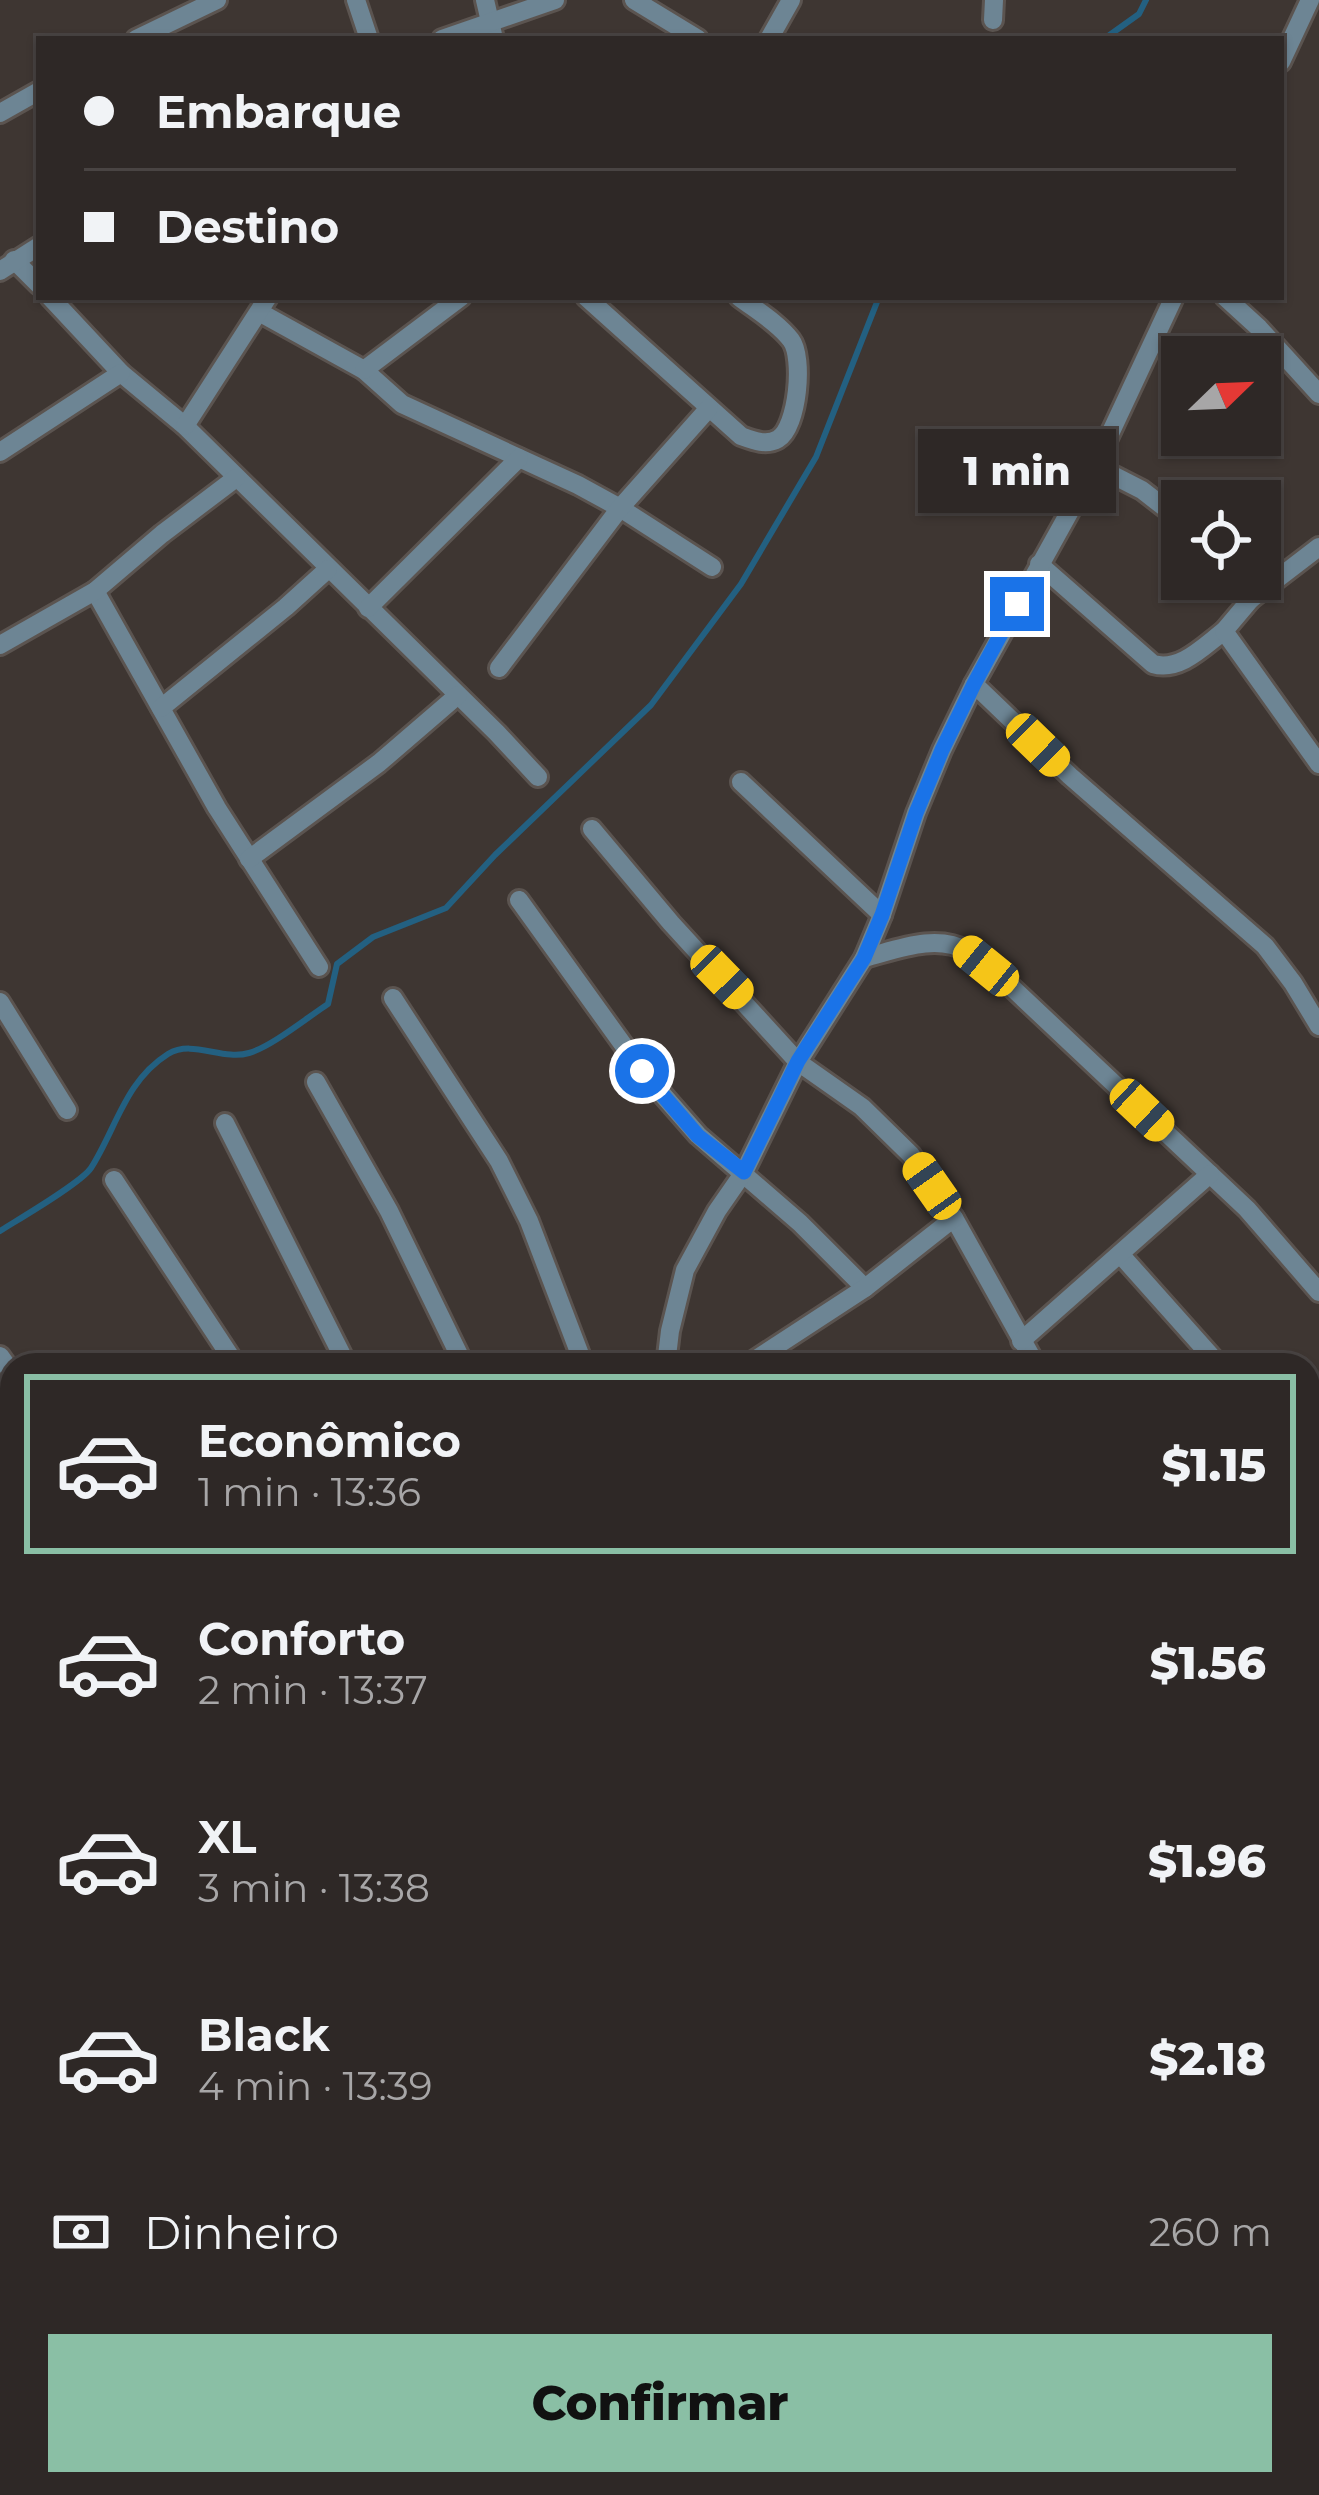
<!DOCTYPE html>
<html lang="pt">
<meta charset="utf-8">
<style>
:root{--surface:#2e2826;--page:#36302e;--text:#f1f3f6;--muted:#a7a6a7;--line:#494443;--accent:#8abfa5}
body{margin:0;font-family:Montserrat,sans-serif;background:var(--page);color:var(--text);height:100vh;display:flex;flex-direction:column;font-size:45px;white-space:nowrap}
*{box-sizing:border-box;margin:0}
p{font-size:39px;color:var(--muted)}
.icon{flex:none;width:66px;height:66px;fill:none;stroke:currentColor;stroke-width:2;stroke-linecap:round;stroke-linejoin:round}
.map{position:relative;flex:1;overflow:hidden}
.details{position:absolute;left:0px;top:1353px;width:1320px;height:1143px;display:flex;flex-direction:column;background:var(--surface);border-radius:36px 36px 0 0;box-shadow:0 3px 9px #0004,0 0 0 3px var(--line)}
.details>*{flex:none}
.banner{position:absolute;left:36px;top:36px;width:1248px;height:264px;border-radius:0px;box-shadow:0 3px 9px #0004,0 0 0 3px var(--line);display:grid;align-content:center;height:264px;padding:0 48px;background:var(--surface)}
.needle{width:78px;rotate:67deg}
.controls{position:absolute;left:1161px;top:336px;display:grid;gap:24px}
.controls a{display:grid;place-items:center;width:120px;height:120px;border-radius:0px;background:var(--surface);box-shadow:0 3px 9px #0004,0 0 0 3px var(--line);font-size:60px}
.end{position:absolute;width:54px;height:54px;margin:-27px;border:15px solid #1a73e8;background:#fff;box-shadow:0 0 0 6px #fff}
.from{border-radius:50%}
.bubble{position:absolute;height:84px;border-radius:0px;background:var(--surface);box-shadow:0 3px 9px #0004,0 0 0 3px var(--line);font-size:39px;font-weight:800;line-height:84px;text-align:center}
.car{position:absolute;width:36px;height:72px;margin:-36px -18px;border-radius:15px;box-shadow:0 0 9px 3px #0007;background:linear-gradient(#f5c518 24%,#345 0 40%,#f5c518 0 76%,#345 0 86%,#f5c518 0)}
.banner b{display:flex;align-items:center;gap:42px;height:114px;font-size:45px}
.banner b+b{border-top:3px solid var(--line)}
.banner i{width:30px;height:30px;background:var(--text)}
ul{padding:21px 0 0;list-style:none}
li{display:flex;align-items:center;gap:36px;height:180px;margin:0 24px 18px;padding:0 24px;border:6px solid transparent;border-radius:0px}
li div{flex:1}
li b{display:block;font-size:45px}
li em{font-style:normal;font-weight:800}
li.on{border-color:var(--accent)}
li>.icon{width:108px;height:108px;stroke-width:1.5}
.pay{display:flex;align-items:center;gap:30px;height:132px;padding:0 48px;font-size:45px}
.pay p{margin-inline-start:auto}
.cta{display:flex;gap:24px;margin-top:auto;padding:24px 48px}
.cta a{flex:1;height:138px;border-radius:0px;background:var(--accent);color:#111;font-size:48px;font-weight:800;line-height:138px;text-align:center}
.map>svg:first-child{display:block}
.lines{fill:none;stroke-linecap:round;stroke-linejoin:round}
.stream{stroke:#236081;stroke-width:6}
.minor-casing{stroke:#5b5450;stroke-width:24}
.minor{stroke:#6d8594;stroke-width:18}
.route{stroke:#1a73e8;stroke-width:15}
</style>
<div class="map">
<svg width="1319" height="2495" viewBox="0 0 1319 2495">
<rect width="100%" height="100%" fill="#3e3632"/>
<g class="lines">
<g class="stream">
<polyline points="1104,39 1139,14 1146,0"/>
<path d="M0,1231C19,1219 81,1183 91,1168C116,1129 125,1081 168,1054C193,1039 222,1061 249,1053C271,1047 308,1017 328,1004L337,964L373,937L446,908L495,855L651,705L741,584L816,457L879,297"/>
</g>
<defs>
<g id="minor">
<polyline points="356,0 369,39"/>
<polyline points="485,0 494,39"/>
<polyline points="634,0 698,39"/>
<polyline points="993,20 994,0"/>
<polyline points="136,39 217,0"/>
<polyline points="442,39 555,0"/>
<polyline points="769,39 791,0"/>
<polyline points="1281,62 1310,0"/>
<polyline points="0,113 39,91"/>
<polyline points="14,260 39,285"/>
<polyline points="0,271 39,246"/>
<polyline points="50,297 121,373 185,426 497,733 538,777"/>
<path d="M586,297L741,436C752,440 766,446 778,439C798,427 804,357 791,340C778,323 756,310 739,297"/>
<polyline points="1225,297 1259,328 1319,394"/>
<polyline points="259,312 364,370 402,404 578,485 620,508 712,567"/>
<polyline points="364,370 461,297"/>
<polyline points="185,426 268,297"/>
<polyline points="0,452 121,373"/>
<polyline points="1095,466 1142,490 1182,521"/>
<path d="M1039,564L1153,664C1180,672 1204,646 1224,631"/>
<polyline points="1236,579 1251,599 1224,631 1319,764"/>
<polyline points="95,591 217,808 319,967"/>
<polyline points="1251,599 1319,547"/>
<polyline points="368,608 519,458"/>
<polyline points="0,645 95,591 162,534 236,478"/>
<polyline points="499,668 620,508 709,408"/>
<polyline points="974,684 1070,776 1265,946 1293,983 1319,1026"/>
<polyline points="161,708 286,607 328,569"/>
<polyline points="741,782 882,915"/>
<polyline points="592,829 671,923 798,1062 862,1107 911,1155 954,1218 1036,1365"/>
<polyline points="249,859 379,763 458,695"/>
<polyline points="519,900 642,1071 698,1135 800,1223 865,1288"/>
<path d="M864,958C896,950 936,933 967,951C980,959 993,971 1005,981L1247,1209L1319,1292"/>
<polyline points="393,998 499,1161 529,1221 584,1365"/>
<polyline points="0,1002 67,1110"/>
<polyline points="316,1082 389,1211 464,1365"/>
<polyline points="225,1123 347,1365"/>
<polyline points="114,1180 236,1365"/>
<polyline points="1120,1254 1219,1365"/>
<polyline points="1021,1341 1210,1174"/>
<polyline points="0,1356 12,1373"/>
<polyline points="666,1365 670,1331 685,1270 717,1211 744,1172 798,1062 864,958 882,915 916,813 942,750 974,684 1095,466 1174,297"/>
<polyline points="747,1365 865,1288 954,1218"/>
<polyline points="1308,1465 1319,1478"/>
<polyline points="1308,1639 1319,1649"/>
<polyline points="0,1734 12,1760"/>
<polyline points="1308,1798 1319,1792"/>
<polyline points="0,1878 12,1875"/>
<polyline points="1310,1951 1319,1962"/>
<polyline points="0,2120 12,2126"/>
<polyline points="1308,2175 1319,2192"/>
<polyline points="0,2211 12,2193"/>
<polyline points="1308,2339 1319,2330"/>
<polyline points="1308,2363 1319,2386"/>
<polyline points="0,2390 12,2389"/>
<polyline points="321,2484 329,2495"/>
<polyline points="460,2484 467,2495"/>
<polyline points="608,2484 622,2488 661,2484"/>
<polyline points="733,2484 753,2494 770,2495"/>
<polyline points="861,2484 869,2495"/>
<polyline points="980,2484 987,2495"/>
<polyline points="137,2495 151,2484"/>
<polyline points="1176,2495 1176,2484"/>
</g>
</defs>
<use href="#minor" class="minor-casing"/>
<use href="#minor" class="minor"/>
</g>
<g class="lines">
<polyline class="route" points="642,1071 698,1136 744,1172 798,1061 864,958 882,915 916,813 942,750 974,684 1017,604"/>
</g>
</svg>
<div class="controls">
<a><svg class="needle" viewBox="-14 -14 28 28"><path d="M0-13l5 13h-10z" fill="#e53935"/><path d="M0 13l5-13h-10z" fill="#a7a6a7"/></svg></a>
<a><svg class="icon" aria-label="locate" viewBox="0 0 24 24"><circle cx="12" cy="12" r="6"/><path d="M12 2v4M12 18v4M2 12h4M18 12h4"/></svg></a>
</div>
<i class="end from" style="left:642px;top:1071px"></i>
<i class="end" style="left:1017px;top:604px"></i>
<div class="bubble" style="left:918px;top:429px;width:198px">1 min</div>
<i class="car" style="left:1038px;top:745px;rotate:134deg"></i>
<i class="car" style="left:986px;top:966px;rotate:309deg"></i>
<i class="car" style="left:722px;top:977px;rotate:136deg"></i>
<i class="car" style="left:1142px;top:1110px;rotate:133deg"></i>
<i class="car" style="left:932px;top:1186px;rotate:325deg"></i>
<div class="banner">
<b><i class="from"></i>Embarque</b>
<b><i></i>Destino</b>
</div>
<section class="details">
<ul>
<li class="on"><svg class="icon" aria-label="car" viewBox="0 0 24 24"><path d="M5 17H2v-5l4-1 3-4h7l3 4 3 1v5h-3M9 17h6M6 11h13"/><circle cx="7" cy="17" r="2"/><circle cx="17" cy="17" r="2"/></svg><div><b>Econômico</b><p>1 min · 13:36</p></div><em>$1.15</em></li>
<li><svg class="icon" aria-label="car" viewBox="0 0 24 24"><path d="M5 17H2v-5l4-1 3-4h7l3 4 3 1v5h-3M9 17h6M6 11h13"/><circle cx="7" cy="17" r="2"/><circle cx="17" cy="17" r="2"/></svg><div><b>Conforto</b><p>2 min · 13:37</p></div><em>$1.56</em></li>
<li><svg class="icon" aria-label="car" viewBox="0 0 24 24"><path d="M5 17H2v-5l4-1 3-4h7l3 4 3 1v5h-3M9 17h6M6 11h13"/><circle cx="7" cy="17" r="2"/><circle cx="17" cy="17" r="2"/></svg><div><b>XL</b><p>3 min · 13:38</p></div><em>$1.96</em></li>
<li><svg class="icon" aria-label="car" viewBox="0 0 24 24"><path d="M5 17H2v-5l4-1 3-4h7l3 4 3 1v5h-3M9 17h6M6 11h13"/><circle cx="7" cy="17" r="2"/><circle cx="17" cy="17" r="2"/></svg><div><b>Black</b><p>4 min · 13:39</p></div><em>$2.18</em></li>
</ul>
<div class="pay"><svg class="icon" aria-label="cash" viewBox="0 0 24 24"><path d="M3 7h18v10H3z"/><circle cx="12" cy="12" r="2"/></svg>Dinheiro<p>260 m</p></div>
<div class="cta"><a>Confirmar</a></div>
</section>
</div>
